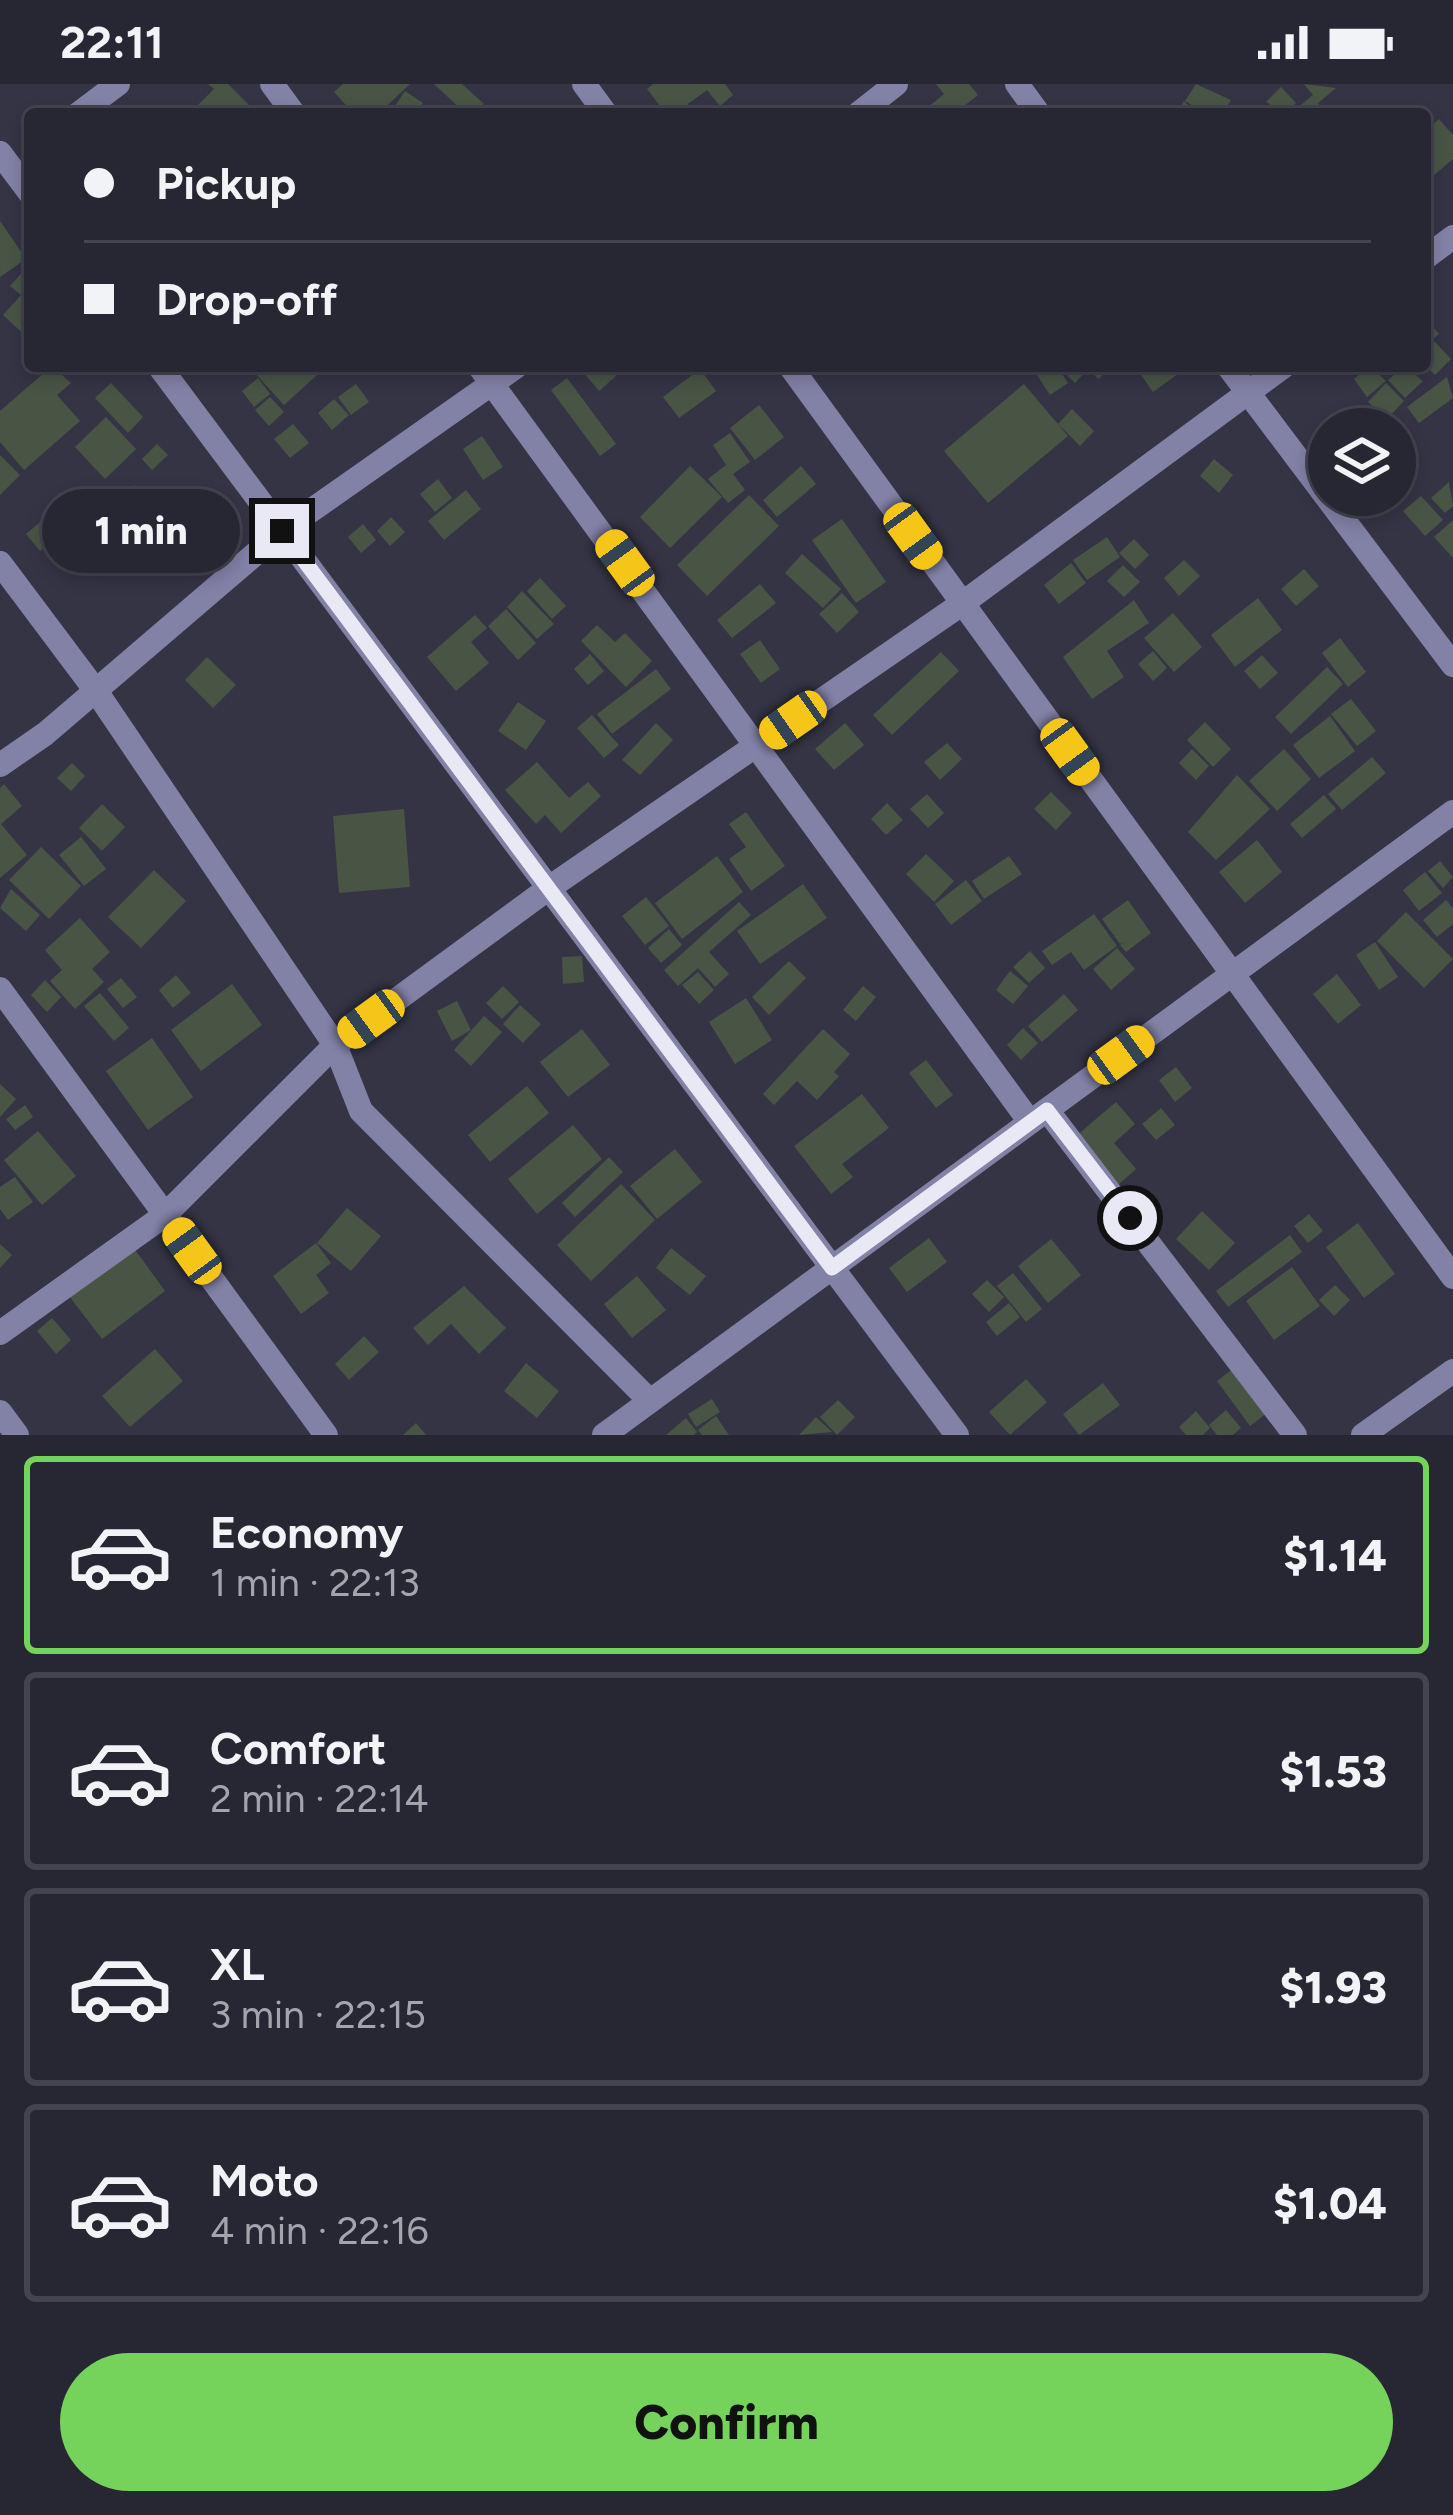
<!DOCTYPE html>
<meta charset="utf-8">
<style>
:root{--surface:#272734;--page:#2f2f3c;--text:#f1f3f6;--muted:#a4a5ac;--line:#43444f;--accent:#75d25b}
body{margin:0;font-family:Figtree,sans-serif;background:var(--page);color:var(--text);height:100vh;display:flex;flex-direction:column;font-size:45px;white-space:nowrap}
*{box-sizing:border-box;margin:0}
p{font-size:39px;color:var(--muted)}
.icon{flex:none;width:66px;height:66px;fill:none;stroke:currentColor;stroke-width:2;stroke-linecap:round;stroke-linejoin:round}
.map{position:relative;height:1351px;overflow:hidden}
.panel{display:flex;flex-direction:column;background:var(--surface);flex:1}
.panel>*{flex:none}
.top-card{position:absolute;left:24px;top:24px;width:1407px;height:264px;border-radius:12px;box-shadow:0 6px 18px #0003,0 0 0 3px var(--line);display:grid;align-content:center;height:264px;padding:0 60px;background:var(--surface)}
.buttons{position:absolute;left:1308px;top:324px;display:grid;gap:24px}
.buttons a{display:grid;place-items:center;width:108px;height:108px;border-radius:50%;background:var(--surface);box-shadow:0 6px 18px #0003,0 0 0 3px var(--line);font-size:60px}
.end{position:absolute;width:54px;height:54px;margin:-27px;border:15px solid #e9e9f5;background:#111;box-shadow:0 0 0 6px #111}
.from{border-radius:50%}
.bubble{position:absolute;height:84px;border-radius:42px;background:var(--surface);box-shadow:0 6px 18px #0003,0 0 0 3px var(--line);font-size:39px;font-weight:800;line-height:84px;text-align:center}
.car{position:absolute;width:36px;height:72px;margin:-36px -18px;border-radius:15px;box-shadow:0 0 9px 3px #0007;background:linear-gradient(#f5c518 24%,#345 0 40%,#f5c518 0 76%,#345 0 86%,#f5c518 0)}
.top-card b{display:flex;align-items:center;gap:42px;height:114px;font-size:45px}
.top-card b+b{border-top:3px solid var(--line)}
.top-card i{width:30px;height:30px;background:var(--text)}
ul{padding:21px 0 0;list-style:none}
li{display:flex;align-items:center;gap:36px;height:198px;margin:0 24px 18px;padding:0 36px;border:6px solid var(--line);border-radius:12px}
li div{flex:1}
li b{display:block;font-size:45px}
li em{font-style:normal;font-weight:800}
li.active{border-color:var(--accent)}
li>.icon{width:108px;height:108px;stroke-width:1.5}
.action{display:flex;gap:24px;margin-top:auto;padding:24px 60px}
.action a{flex:1;height:138px;border-radius:72px;background:var(--accent);color:#111;font-size:48px;font-weight:800;line-height:138px;text-align:center}
.status{display:flex;justify-content:space-between;align-items:center;height:84px;padding:0 60px;background:var(--surface);direction:ltr}
.status svg{height:33px;fill:currentColor}
.map>svg:first-child{display:block}
.building{fill:#485545}
.lines{fill:none;stroke-linecap:round;stroke-linejoin:round}
.street{stroke:#8281a6;stroke-width:24}
.route{stroke:#e9e9f5;stroke-width:15}
</style>
<div class="status"><b>22:11</b><svg viewBox="0 0 49 12"><path d="M0 12V9h3v3zM5 12V6h3v6zM10 12V3h3v9zM15 12V0h3v12zM26 1h20v11H26zM47 4h2v5h-2z"/></svg></div>
<div class="map">
<svg width="1453" height="1351" viewBox="0 0 1453 1351">
<rect width="100%" height="100%" fill="#343445"/>
<g class="building">
<polygon points="208,0 228,0 258,30 189,30 214,5"/>
<polygon points="343,0 410,0 378,30 354,30 334,8"/>
<polygon points="434,0 462,0 484,20 466,30"/>
<polygon points="653,0 725,0 733,11 720,22 707,6 688,20 695,30 666,30 647,5"/>
<polygon points="936,0 969,0 978,11 954,30 932,30 927,24 944,10"/>
<polygon points="1196,0 1231,16 1222,30 1207,30 1185,17"/>
<polygon points="1304,0 1336,4 1318,19 1322,25 1316,30 1290,30 1313,11"/>
<polygon points="1281,3 1296,19 1285,30 1266,18"/>
<polygon points="405,7 423,19 416,30 393,25"/>
<polygon points="1184,17 1197,30 1177,30"/>
<polygon points="1439,35 1453,51 1453,75 1427,97 1425,48"/>
<polygon points="0,137 26,175 0,193"/>
<polygon points="26,184 30,188 30,256 3,231 21,211 10,202"/>
<polygon points="1425,234 1439,250 1425,262"/>
<polygon points="1434,257 1451,275 1435,291 1425,281 1425,266"/>
<polygon points="52,282 71,299 57,311 80,337 24,386 0,358 0,327"/>
<polygon points="261,282 327,282 284,321 254,288"/>
<polygon points="590,282 607,282 616,292 599,307 583,288"/>
<polygon points="1050,282 1057,282 1068,299 1050,311 1037,291"/>
<polygon points="1058,282 1114,282 1098,295 1089,284 1075,299"/>
<polygon points="1135,282 1183,282 1185,285 1153,308"/>
<polygon points="1370,282 1386,297 1367,313 1354,295"/>
<polygon points="1404,282 1423,297 1405,314 1388,296"/>
<polygon points="700,285 716,307 679,334 663,313"/>
<polygon points="1447,293 1453,314 1419,339 1407,323"/>
<polygon points="258,294 270,310 254,323 242,307"/>
<polygon points="567,294 616,360 600,372 551,306"/>
<polygon points="111,299 143,333 128,349 95,314"/>
<polygon points="1386,299 1404,317 1387,335 1368,318"/>
<polygon points="356,300 369,318 351,331 338,313"/>
<polygon points="1024,300 1068,352 988,419 944,367"/>
<polygon points="270,313 284,328 269,342 255,326"/>
<polygon points="334,315 349,331 332,346 318,329"/>
<polygon points="759,321 784,353 755,376 730,344"/>
<polygon points="1072,325 1094,347 1080,362 1058,340"/>
<polygon points="1370,332 1381,345 1355,345"/>
<polygon points="106,333 136,365 105,395 75,363"/>
<polygon points="293,340 309,359 290,374 274,355"/>
<polygon points="730,349 750,378 733,390 745,406 728,419 708,395 726,381 713,361"/>
<polygon points="482,352 503,383 483,396 463,365"/>
<polygon points="157,360 168,371 152,386 142,375"/>
<polygon points="0,371 20,391 0,411"/>
<polygon points="1214,375 1233,391 1219,409 1200,392"/>
<polygon points="690,382 722,413 670,464 640,433"/>
<polygon points="801,382 816,400 777,433 763,416"/>
<polygon points="438,395 452,414 435,428 420,410"/>
<polygon points="1449,398 1453,422 1445,429 1431,414"/>
<polygon points="134,401 151,419 135,435 117,417"/>
<polygon points="466,406 481,425 444,456 428,437"/>
<polygon points="749,411 779,442 707,512 677,481"/>
<polygon points="1421,412 1443,436 1425,452 1403,427"/>
<polygon points="114,418 132,437 121,447 103,429"/>
<polygon points="50,430 64,447 40,467 26,450"/>
<polygon points="391,433 405,448 390,462 377,447"/>
<polygon points="842,435 886,498 856,519 812,456"/>
<polygon points="1453,436 1453,474 1434,453"/>
<polygon points="363,440 376,456 361,469 348,453"/>
<polygon points="85,445 96,461 64,483 53,468"/>
<polygon points="1107,453 1120,473 1087,496 1073,476"/>
<polygon points="1134,455 1149,471 1135,485 1119,469"/>
<polygon points="802,470 841,505 823,524 785,489"/>
<polygon points="1184,476 1200,492 1179,512 1164,494"/>
<polygon points="1071,479 1086,499 1059,520 1044,501"/>
<polygon points="1123,481 1140,498 1124,513 1107,497"/>
<polygon points="1304,485 1319,502 1296,522 1281,505"/>
<polygon points="540,494 566,522 552,535 527,507"/>
<polygon points="760,500 776,519 732,554 717,536"/>
<polygon points="522,507 554,540 537,555 507,523"/>
<polygon points="842,509 859,528 837,549 819,530"/>
<polygon points="1258,514 1282,546 1235,583 1211,551"/>
<polygon points="1134,516 1149,539 1107,567 1124,593 1092,615 1063,573"/>
<polygon points="506,525 536,559 518,576 488,542"/>
<polygon points="1173,529 1202,563 1174,588 1144,554"/>
<polygon points="475,531 487,544 471,558 489,579 456,607 427,573"/>
<polygon points="597,541 615,558 625,549 652,577 626,603 581,557"/>
<polygon points="1340,554 1366,588 1348,603 1322,569"/>
<polygon points="760,556 780,585 761,599 740,570"/>
<polygon points="1153,567 1167,584 1153,597 1138,580"/>
<polygon points="941,568 959,587 892,651 873,631"/>
<polygon points="590,570 604,587 588,601 574,585"/>
<polygon points="1262,571 1278,589 1260,605 1244,587"/>
<polygon points="207,573 236,601 213,624 185,596"/>
<polygon points="1327,583 1343,600 1291,650 1275,633"/>
<polygon points="656,585 671,605 612,650 597,630"/>
<polygon points="1351,615 1376,647 1357,662 1331,630"/>
<polygon points="518,618 546,637 526,666 498,647"/>
<polygon points="592,631 619,661 604,674 577,644"/>
<polygon points="1330,632 1355,667 1319,694 1293,661"/>
<polygon points="1205,638 1231,665 1213,683 1187,656"/>
<polygon points="656,639 673,656 640,691 622,676"/>
<polygon points="845,639 864,661 834,686 815,665"/>
<polygon points="947,659 962,675 940,696 924,678"/>
<polygon points="1192,665 1209,682 1196,696 1179,679"/>
<polygon points="1284,665 1311,695 1277,727 1249,697"/>
<polygon points="1372,673 1386,689 1342,726 1328,710"/>
<polygon points="537,678 569,714 588,698 601,712 561,749 545,731 536,740 505,706"/>
<polygon points="72,679 85,692 71,707 57,694"/>
<polygon points="1237,691 1270,725 1216,776 1188,748"/>
<polygon points="4,700 22,722 1,740 27,771 0,794 0,704"/>
<polygon points="1051,708 1072,729 1056,746 1034,725"/>
<polygon points="927,710 944,729 928,744 910,725"/>
<polygon points="1324,711 1336,725 1302,754 1290,740"/>
<polygon points="887,719 903,736 886,751 871,735"/>
<polygon points="102,720 125,743 102,767 79,744"/>
<polygon points="404,725 410,803 339,809 333,732"/>
<polygon points="746,728 785,782 751,807 729,775 746,763 729,740"/>
<polygon points="81,753 106,785 84,802 59,771"/>
<polygon points="1257,756 1282,788 1245,819 1219,788"/>
<polygon points="41,763 81,802 49,835 9,796"/>
<polygon points="926,770 954,797 934,818 906,790"/>
<polygon points="717,772 743,808 682,855 655,819"/>
<polygon points="1009,772 1022,790 984,815 972,797"/>
<polygon points="1440,777 1453,793 1443,804 1428,787"/>
<polygon points="154,786 186,817 141,864 108,833"/>
<polygon points="1425,788 1442,809 1419,827 1403,806"/>
<polygon points="966,796 982,817 951,841 935,820"/>
<polygon points="803,800 827,834 760,880 737,847"/>
<polygon points="11,805 40,831 26,847 0,824"/>
<polygon points="646,813 669,842 645,861 622,832"/>
<polygon points="1128,816 1151,849 1126,868 1120,861 1126,857 1120,860 1102,835"/>
<polygon points="1446,816 1453,824 1453,840 1437,853 1423,836"/>
<polygon points="739,818 751,831 709,868 729,890 715,903 698,884 678,902 664,886"/>
<polygon points="1406,828 1453,875 1424,904 1377,857"/>
<polygon points="1094,830 1117,862 1084,886 1071,868 1052,881 1042,867"/>
<polygon points="80,834 110,868 92,885 104,898 75,925 50,897 62,886 45,866"/>
<polygon points="669,845 682,861 661,879 648,864"/>
<polygon points="1375,858 1398,893 1379,906 1356,871"/>
<polygon points="1117,864 1135,885 1111,906 1093,885"/>
<polygon points="1030,867 1045,884 1029,899 1013,883"/>
<polygon points="582,872 584,898 563,900 562,873"/>
<polygon points="789,877 806,894 769,931 752,913"/>
<polygon points="1010,887 1028,902 1013,920 996,906"/>
<polygon points="698,888 714,906 699,920 682,901"/>
<polygon points="1337,890 1361,921 1338,940 1313,910"/>
<polygon points="176,891 191,909 173,924 159,906"/>
<polygon points="121,894 137,913 123,924 107,905"/>
<polygon points="45,896 61,913 47,928 31,911"/>
<polygon points="232,900 262,941 201,987 171,946"/>
<polygon points="503,902 519,918 502,935 486,919"/>
<polygon points="863,902 876,913 856,937 843,926"/>
<polygon points="100,909 129,944 114,957 84,922"/>
<polygon points="1064,910 1078,926 1042,958 1028,942"/>
<polygon points="746,914 772,956 735,980 709,938"/>
<polygon points="457,917 471,946 452,957 437,927"/>
<polygon points="520,921 541,940 523,959 503,940"/>
<polygon points="484,932 502,948 471,982 454,966"/>
<polygon points="1023,944 1038,959 1021,976 1007,961"/>
<polygon points="582,945 610,981 568,1013 540,978"/>
<polygon points="823,945 850,970 834,988 839,992 817,1016 797,997 774,1021 763,1010"/>
<polygon points="152,954 193,1013 148,1046 106,987"/>
<polygon points="926,976 953,1011 936,1024 909,989"/>
<polygon points="1176,983 1192,1004 1175,1018 1159,996"/>
<polygon points="0,1000 16,1015 0,1033"/>
<polygon points="527,1002 549,1029 490,1078 468,1051"/>
<polygon points="862,1010 889,1044 842,1080 853,1093 831,1110 794,1062"/>
<polygon points="1116,1018 1135,1040 1114,1059 1136,1085 1118,1101 1076,1052"/>
<polygon points="25,1021 33,1033 15,1046 6,1035"/>
<polygon points="1161,1024 1175,1041 1156,1056 1142,1040"/>
<polygon points="573,1041 602,1075 537,1130 508,1095"/>
<polygon points="38,1047 76,1092 42,1121 4,1076"/>
<polygon points="675,1065 702,1098 657,1135 630,1102"/>
<polygon points="609,1073 623,1088 575,1133 562,1119"/>
<polygon points="15,1093 33,1118 8,1136 0,1125 0,1103"/>
<polygon points="621,1100 655,1136 591,1197 557,1161"/>
<polygon points="347,1124 381,1152 351,1187 317,1159"/>
<polygon points="1202,1127 1235,1159 1209,1186 1176,1155"/>
<polygon points="1309,1130 1323,1147 1308,1159 1294,1142"/>
<polygon points="1358,1139 1395,1190 1364,1214 1326,1163"/>
<polygon points="1290,1151 1302,1168 1228,1223 1216,1207"/>
<polygon points="929,1154 947,1178 907,1208 889,1184"/>
<polygon points="1051,1155 1081,1191 1048,1219 1018,1182"/>
<polygon points="316,1159 331,1179 316,1191 329,1209 301,1230 273,1192"/>
<polygon points="0,1160 12,1171 0,1184"/>
<polygon points="133,1163 165,1207 102,1255 69,1212"/>
<polygon points="671,1164 706,1192 690,1211 656,1184"/>
<polygon points="1292,1183 1320,1222 1274,1256 1246,1217"/>
<polygon points="1013,1189 1042,1225 1026,1238 997,1202"/>
<polygon points="637,1192 666,1226 632,1254 604,1220"/>
<polygon points="987,1196 1004,1213 989,1228 972,1210"/>
<polygon points="1335,1201 1350,1216 1334,1232 1319,1216"/>
<polygon points="464,1202 506,1244 479,1270 451,1240 428,1261 413,1244"/>
<polygon points="1009,1219 1020,1233 997,1252 986,1238"/>
<polygon points="52,1234 71,1256 56,1270 37,1247"/>
<polygon points="364,1252 379,1268 349,1296 335,1280"/>
<polygon points="155,1265 183,1297 130,1343 102,1312"/>
<polygon points="526,1279 559,1307 537,1334 504,1307"/>
<polygon points="1234,1284 1267,1329 1250,1342 1217,1297"/>
<polygon points="1026,1295 1047,1318 1010,1351 989,1328"/>
<polygon points="1103,1299 1120,1321 1079,1351 1063,1330"/>
<polygon points="712,1315 720,1328 696,1343 688,1330"/>
<polygon points="838,1316 855,1333 837,1351 820,1333"/>
<polygon points="1226,1326 1241,1344 1233,1351 1217,1351 1209,1341"/>
<polygon points="1196,1327 1210,1344 1203,1351 1186,1351 1179,1343"/>
<polygon points="716,1332 729,1351 702,1351 698,1346"/>
<polygon points="816,1333 832,1348 799,1351"/>
<polygon points="686,1334 697,1348 694,1351 666,1351"/>
<polygon points="416,1339 426,1351 403,1351"/>
</g>
<g class="lines">
<g class="street">
<polyline points="272,0 294,30"/>
<polyline points="584,0 606,30"/>
<polyline points="1017,0 1039,30"/>
<polyline points="78,30 118,0"/>
<polyline points="858,30 896,0"/>
<polyline points="0,69 30,109"/>
<polyline points="1425,174 1453,153"/>
<polyline points="159,282 957,1351"/>
<polyline points="479,282 1030,1038"/>
<polyline points="790,282 1453,1193"/>
<polyline points="1228,282 1453,581"/>
<polyline points="0,479 96,607 335,961 361,1027 650,1317"/>
<polyline points="0,681 45,650 282,447 517,282"/>
<polyline points="0,905 326,1351"/>
<polyline points="1047,1026 1295,1351"/>
<polyline points="0,1249 165,1131 335,961 549,804 963,519 1284,282"/>
<polyline points="0,1328 17,1351"/>
<polyline points="604,1351 1453,728"/>
<polyline points="1363,1351 1453,1287"/>
</g>
</g>
<g class="lines">
<polyline class="route" points="282,447 832,1184 1047,1026 1130,1134"/>
</g>
</svg>
<div class="buttons">
<a><svg class="icon" aria-label="layers" viewBox="0 0 24 24"><path d="M12 4l9 5-9 5-9-5zM3 14l9 5 9-5"/></svg></a>
</div>
<i class="end from" style="left:1130px;top:1134px"></i>
<i class="end" style="left:282px;top:447px"></i>
<div class="bubble" style="left:42px;top:405px;width:198px">1 min</div>
<i class="car" style="left:913px;top:452px;rotate:144deg"></i>
<i class="car" style="left:625px;top:479px;rotate:324deg"></i>
<i class="car" style="left:793px;top:636px;rotate:235deg"></i>
<i class="car" style="left:1070px;top:668px;rotate:144deg"></i>
<i class="car" style="left:371px;top:935px;rotate:234deg"></i>
<i class="car" style="left:1121px;top:971px;rotate:54deg"></i>
<i class="car" style="left:192px;top:1167px;rotate:324deg"></i>
<div class="top-card">
<b><i class="from"></i>Pickup</b>
<b><i></i>Drop-off</b>
</div>
</div>
<section class="panel">
<ul>
<li class="active"><svg class="icon" aria-label="car" viewBox="0 0 24 24"><path d="M5 17H2v-5l4-1 3-4h7l3 4 3 1v5h-3M9 17h6M6 11h13"/><circle cx="7" cy="17" r="2"/><circle cx="17" cy="17" r="2"/></svg><div><b>Economy</b><p>1 min · 22:13</p></div><em>$1.14</em></li>
<li><svg class="icon" aria-label="car" viewBox="0 0 24 24"><path d="M5 17H2v-5l4-1 3-4h7l3 4 3 1v5h-3M9 17h6M6 11h13"/><circle cx="7" cy="17" r="2"/><circle cx="17" cy="17" r="2"/></svg><div><b>Comfort</b><p>2 min · 22:14</p></div><em>$1.53</em></li>
<li><svg class="icon" aria-label="car" viewBox="0 0 24 24"><path d="M5 17H2v-5l4-1 3-4h7l3 4 3 1v5h-3M9 17h6M6 11h13"/><circle cx="7" cy="17" r="2"/><circle cx="17" cy="17" r="2"/></svg><div><b>XL</b><p>3 min · 22:15</p></div><em>$1.93</em></li>
<li><svg class="icon" aria-label="car" viewBox="0 0 24 24"><path d="M5 17H2v-5l4-1 3-4h7l3 4 3 1v5h-3M9 17h6M6 11h13"/><circle cx="7" cy="17" r="2"/><circle cx="17" cy="17" r="2"/></svg><div><b>Moto</b><p>4 min · 22:16</p></div><em>$1.04</em></li>
</ul>
<div class="action"><a>Confirm</a></div>
</section>
